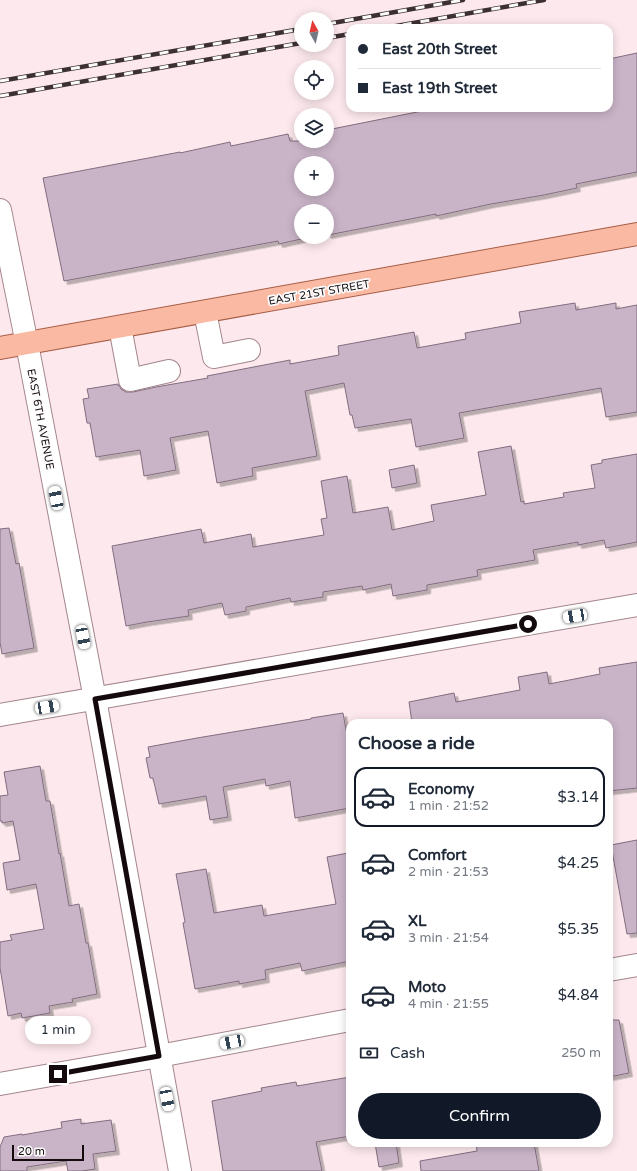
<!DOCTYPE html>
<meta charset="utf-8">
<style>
:root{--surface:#fff;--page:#f2f2f3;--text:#1f2937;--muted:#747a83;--line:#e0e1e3;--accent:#111827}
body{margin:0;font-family:"Varela Round",sans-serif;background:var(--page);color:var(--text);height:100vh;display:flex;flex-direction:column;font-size:15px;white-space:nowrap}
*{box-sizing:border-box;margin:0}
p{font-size:13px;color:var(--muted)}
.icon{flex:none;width:22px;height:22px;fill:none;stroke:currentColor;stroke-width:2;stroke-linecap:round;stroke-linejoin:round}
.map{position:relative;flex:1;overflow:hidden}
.panel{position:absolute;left:346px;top:719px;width:267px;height:428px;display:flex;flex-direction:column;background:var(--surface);border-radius:12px;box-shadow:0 2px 10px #0003}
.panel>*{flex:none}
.guide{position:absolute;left:346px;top:24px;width:267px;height:88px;border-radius:12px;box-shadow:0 2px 10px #0003;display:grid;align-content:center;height:88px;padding:0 12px;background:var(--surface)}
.needle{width:26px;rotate:352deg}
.tools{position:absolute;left:294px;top:12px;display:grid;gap:8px}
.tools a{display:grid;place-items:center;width:40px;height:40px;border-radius:50%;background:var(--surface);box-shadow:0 2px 10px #0003;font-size:20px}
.scale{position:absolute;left:12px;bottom:10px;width:72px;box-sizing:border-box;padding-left:4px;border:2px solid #140a0d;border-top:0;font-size:11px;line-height:14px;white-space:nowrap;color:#140a0d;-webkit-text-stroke:3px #fcfcfc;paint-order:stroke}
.end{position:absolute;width:18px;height:18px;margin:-9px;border:5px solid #140a0d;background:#fff;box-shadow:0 0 0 2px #fff}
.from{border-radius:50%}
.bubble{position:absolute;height:28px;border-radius:14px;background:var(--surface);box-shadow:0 2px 10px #0003;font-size:13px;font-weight:600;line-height:28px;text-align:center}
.car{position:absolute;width:12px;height:24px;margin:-12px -6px;border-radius:5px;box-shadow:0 0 3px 1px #0007;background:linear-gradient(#fff 24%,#345 0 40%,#fff 0 76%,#345 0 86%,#fff 0)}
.guide b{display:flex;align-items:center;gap:14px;height:38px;font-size:15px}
.guide b+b{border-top:1px solid var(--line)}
.guide i{width:10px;height:10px;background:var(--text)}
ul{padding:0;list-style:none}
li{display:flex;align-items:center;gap:12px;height:60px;margin:0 8px 6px;padding:0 4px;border:2px solid transparent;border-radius:12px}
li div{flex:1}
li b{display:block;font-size:15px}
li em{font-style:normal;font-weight:600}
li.active{border-color:var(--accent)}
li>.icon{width:36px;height:36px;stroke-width:1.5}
h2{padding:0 12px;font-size:18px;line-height:48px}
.pay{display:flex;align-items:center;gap:10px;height:44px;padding:0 12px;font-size:15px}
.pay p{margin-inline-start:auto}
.cta{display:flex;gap:8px;margin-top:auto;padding:8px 12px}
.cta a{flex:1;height:46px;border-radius:24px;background:var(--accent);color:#fff;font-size:16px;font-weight:600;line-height:46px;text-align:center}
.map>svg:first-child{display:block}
.building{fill:#c9b4c7;stroke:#816d7f;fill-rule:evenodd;filter:url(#shadow)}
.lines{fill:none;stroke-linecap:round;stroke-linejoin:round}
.minor-casing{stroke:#a2868c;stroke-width:24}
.major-casing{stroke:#a75d47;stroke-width:24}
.minor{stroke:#fff;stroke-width:22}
.major{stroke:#fab9a3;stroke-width:22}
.rail-casing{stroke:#3c3033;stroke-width:4.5}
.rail{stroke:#fcfcfc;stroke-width:3;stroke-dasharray:9;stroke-linecap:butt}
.route{stroke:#140a0d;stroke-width:5}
.labels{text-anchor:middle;stroke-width:3.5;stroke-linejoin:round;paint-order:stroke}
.street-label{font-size:11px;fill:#140a0d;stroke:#fcfcfc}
</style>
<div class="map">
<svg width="637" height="1171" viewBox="0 0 637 1171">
<defs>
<filter id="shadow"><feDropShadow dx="3.5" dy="3.5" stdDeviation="0" flood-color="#0004"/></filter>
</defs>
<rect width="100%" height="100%" fill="#fde9ed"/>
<g class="building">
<path d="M637,53V172L576,184L577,188L544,195L491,204L436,216V214L328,235L327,233V211H301V237H310L279,244L278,241L64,281L43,178L180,152V153L230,142L231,146L288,134L290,141H327V130L437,108H609V59ZM301,163H327V189H301Z"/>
<polygon points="575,303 576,310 616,303 616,309 637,305 637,412 606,417 601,388 459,413 464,438 416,447 411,419 355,428 352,415 350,415 344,383 305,391 317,456 252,468 253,476 217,483 208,431 170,438 176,470 144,476 140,450 96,457 90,423 87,423 83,399 89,398 87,389 118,384 118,386 119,385 121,389 126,392 133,392 156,387 208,378 207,376 290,360 290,364 339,355 338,346 414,332 417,348 466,339 465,333 521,323 519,312"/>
<polygon points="511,446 521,502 524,501 524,504 564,497 563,493 595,488 591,465 602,463 602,460 637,454 637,542 606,548 604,540 578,545 578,542 533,550 535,560 477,570 478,576 427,585 427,590 393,596 391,584 363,590 362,586 323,592 323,597 291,602 290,598 246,607 246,611 225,615 222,603 188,610 189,616 147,622 126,626 112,546 201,529 204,543 251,534 253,547 324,535 321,519 327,518 321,481 347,476 353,513 388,507 392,530 434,521 431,505 486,495 478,452"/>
<polygon points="414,465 417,483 392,488 389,470"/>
<polygon points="9,528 16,564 19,563 34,648 2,654 0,642 0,529"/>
<polygon points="637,662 637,788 609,791 609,723 412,723 409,702 454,693 456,702 520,690 518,677 547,672 549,684 600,674 599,668"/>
<polygon points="343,713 350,752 350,808 295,818 290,781 266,786 265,779 223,787 228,817 210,820 206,796 159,804 153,778 150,778 146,758 150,757 148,747 197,738 311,719 311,718"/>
<polygon points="40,766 46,801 50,801 59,854 60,853 69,906 79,904 86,943 88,943 97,994 72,999 73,1002 49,1006 50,1013 22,1018 21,1013 8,1016 0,968 0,942 12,940 10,935 44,929 36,884 7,890 3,863 20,860 13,821 2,823 2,821 0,821 0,796 8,795 4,772"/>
<polygon points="637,840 637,933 627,934 611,845"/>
<polygon points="348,853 350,865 350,961 302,971 300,963 265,970 266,979 239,984 239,981 195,989 183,923 185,922 176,874 206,869 214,913 262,905 264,916 336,904 327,857"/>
<polygon points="609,1020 619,1020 629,1073 609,1077"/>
<polygon points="350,1077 350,1136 316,1142 322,1171 223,1171 212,1101 262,1091 261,1088 296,1082 297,1086"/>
<polygon points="81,1119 81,1124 111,1120 116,1151 93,1154 95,1169 82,1171 68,1171 66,1161 27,1167 27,1171 0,1171 0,1147 4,1137 22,1134 22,1135 62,1128 61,1122"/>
<polygon points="375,1143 396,1143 399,1163 379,1167"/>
<polygon points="476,1143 534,1143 539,1171 421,1171 420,1161 477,1151"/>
</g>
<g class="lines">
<defs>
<g id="minor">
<polyline points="0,210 27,344 95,699 180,1171"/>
<polyline points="205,312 214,357 249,350"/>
<polyline points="120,327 130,380 169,371"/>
<polyline points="0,715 637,605"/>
<polyline points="609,970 637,965"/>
<polyline points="0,1084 159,1056 350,1020"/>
</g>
<polyline id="major" points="0,348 637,234"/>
</defs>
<use href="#minor" class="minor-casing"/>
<use href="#major" class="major-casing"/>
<use href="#minor" class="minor"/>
<use href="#major" class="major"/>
<defs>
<g id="rail">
<polyline points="327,24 463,0"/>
<polyline points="385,28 544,0"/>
<polyline points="327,38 350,34"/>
<polyline points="0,81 301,29"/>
<polyline points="0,96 301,43"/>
</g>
</defs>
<use href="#rail" class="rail-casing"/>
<use href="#rail" class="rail"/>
</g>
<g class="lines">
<polyline class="route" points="58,1074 159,1056 95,699 528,624"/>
</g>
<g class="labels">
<g class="street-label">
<text transform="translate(319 292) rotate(-10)" y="4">EAST 21ST STREET</text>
<text transform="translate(41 419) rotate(79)" y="4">EAST 6TH AVENUE</text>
</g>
</g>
</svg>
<div class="tools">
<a><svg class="needle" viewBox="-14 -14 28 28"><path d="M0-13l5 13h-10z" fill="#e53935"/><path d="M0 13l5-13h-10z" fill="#747a83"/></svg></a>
<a><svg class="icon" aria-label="locate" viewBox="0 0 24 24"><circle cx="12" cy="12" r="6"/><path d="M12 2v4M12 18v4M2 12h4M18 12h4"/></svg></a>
<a><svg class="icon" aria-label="layers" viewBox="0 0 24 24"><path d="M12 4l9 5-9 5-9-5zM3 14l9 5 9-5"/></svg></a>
<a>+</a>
<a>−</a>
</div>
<div class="scale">20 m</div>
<i class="end from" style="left:528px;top:624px"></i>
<i class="end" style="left:58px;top:1074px"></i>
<div class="bubble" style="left:25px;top:1016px;width:66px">1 min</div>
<i class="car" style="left:56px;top:498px;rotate:349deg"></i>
<i class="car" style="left:575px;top:616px;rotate:260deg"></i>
<i class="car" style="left:83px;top:637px;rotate:169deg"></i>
<i class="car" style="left:47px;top:707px;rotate:80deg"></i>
<i class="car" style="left:232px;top:1042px;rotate:259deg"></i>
<i class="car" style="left:167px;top:1099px;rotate:169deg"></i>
<div class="guide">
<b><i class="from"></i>East 20th Street</b>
<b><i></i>East 19th Street</b>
</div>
<section class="panel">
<h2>Choose a ride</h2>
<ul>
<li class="active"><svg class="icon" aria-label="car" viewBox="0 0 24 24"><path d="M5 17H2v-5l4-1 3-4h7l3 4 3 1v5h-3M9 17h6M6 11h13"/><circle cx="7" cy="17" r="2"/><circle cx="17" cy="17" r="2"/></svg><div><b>Economy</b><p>1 min · 21:52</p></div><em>$3.14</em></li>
<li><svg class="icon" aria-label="car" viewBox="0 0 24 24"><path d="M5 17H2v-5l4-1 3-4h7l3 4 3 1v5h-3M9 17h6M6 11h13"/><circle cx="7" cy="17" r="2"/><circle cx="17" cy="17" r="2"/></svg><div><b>Comfort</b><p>2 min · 21:53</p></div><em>$4.25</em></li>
<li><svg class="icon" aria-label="car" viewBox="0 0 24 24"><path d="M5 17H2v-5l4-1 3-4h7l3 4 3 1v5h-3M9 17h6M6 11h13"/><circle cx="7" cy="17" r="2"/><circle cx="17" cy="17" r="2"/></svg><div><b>XL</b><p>3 min · 21:54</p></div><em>$5.35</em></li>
<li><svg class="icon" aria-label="car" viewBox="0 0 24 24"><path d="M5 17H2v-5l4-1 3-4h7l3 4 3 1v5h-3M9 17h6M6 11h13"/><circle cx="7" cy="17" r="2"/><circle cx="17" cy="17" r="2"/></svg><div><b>Moto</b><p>4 min · 21:55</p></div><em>$4.84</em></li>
</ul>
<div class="pay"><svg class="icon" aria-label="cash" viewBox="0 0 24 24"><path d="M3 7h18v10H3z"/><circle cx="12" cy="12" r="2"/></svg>Cash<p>250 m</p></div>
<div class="cta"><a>Confirm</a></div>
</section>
</div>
